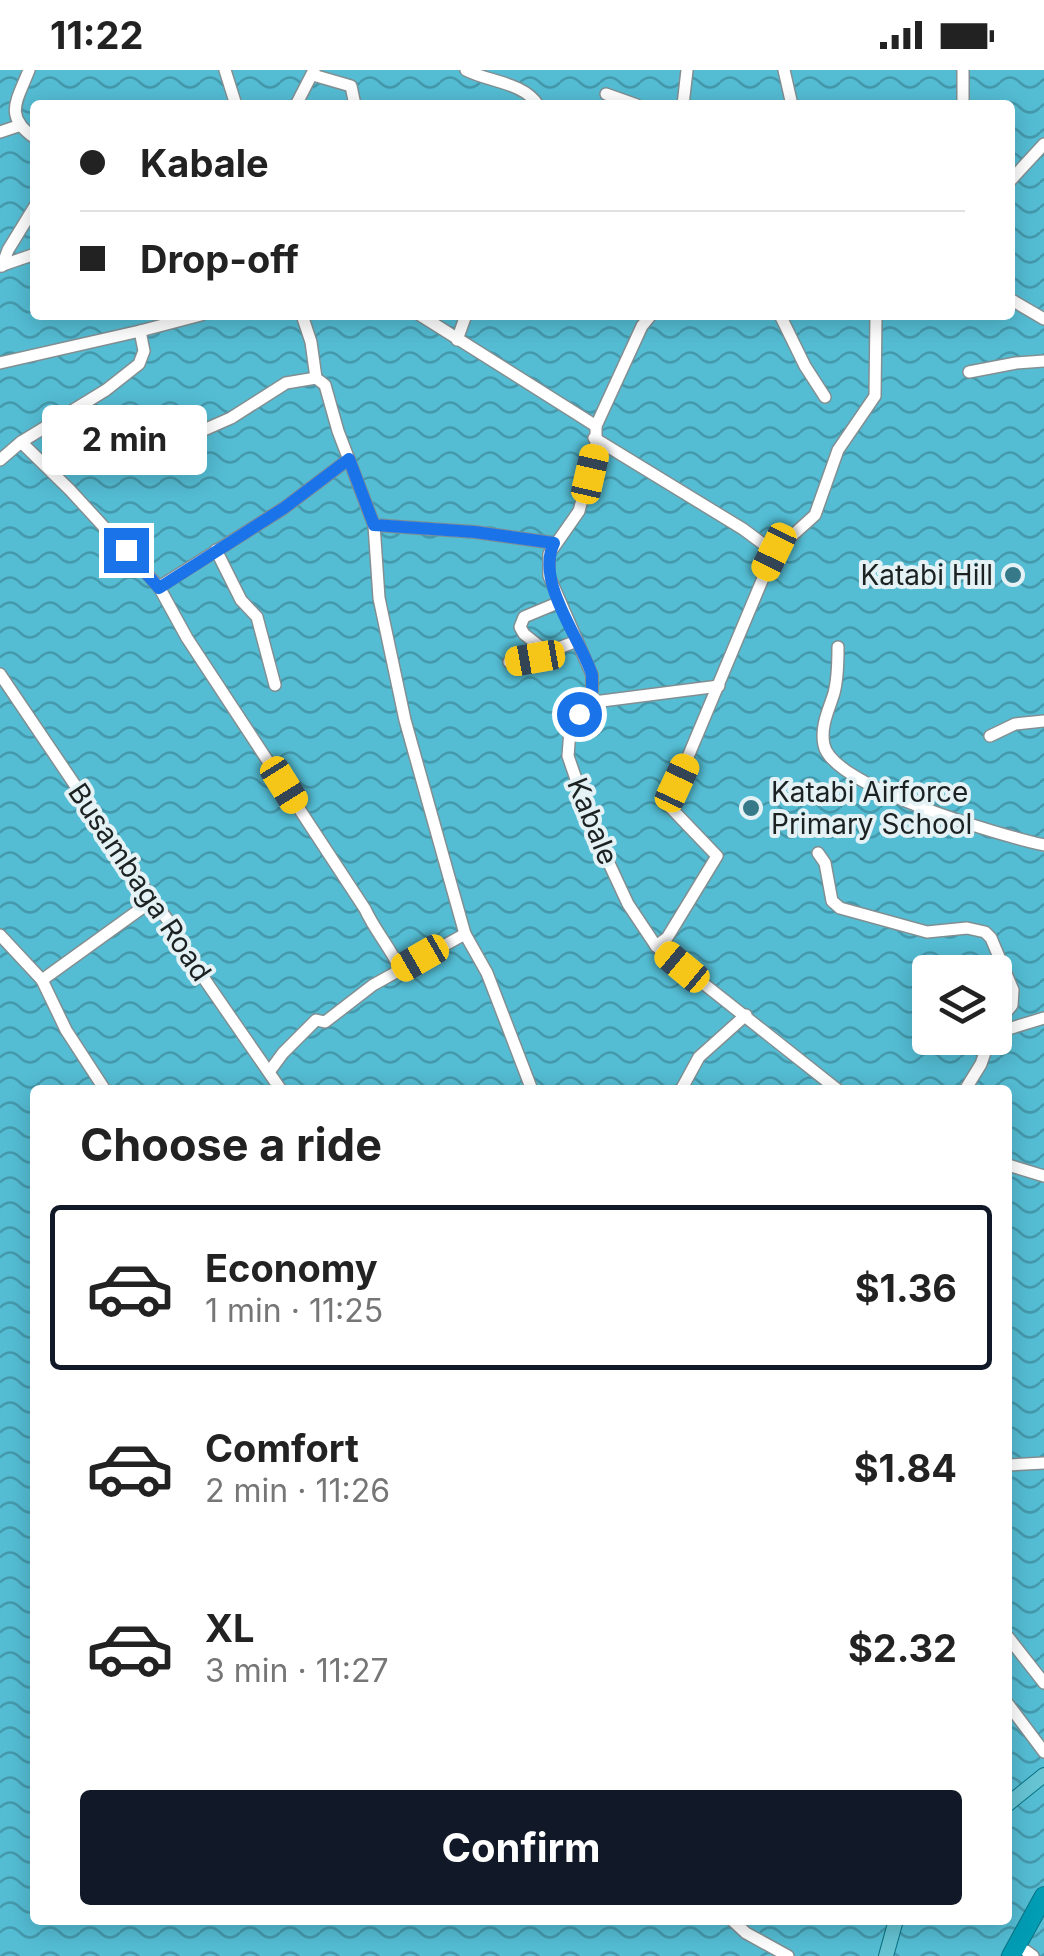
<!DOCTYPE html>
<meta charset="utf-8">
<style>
:root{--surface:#fff;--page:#f6f6f6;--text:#222;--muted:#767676;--line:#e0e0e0;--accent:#111827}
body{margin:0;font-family:Inter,sans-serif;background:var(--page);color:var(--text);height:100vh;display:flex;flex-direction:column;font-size:38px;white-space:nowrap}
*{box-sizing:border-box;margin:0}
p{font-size:32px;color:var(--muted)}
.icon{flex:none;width:55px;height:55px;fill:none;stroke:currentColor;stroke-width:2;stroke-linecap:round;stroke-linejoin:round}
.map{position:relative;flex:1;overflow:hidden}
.panel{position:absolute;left:30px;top:1015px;width:982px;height:840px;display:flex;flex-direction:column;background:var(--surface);border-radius:10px;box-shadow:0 5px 25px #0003}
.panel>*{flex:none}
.guide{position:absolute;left:30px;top:30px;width:985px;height:220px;border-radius:10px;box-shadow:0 5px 25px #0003;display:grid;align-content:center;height:220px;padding:0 50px;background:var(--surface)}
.controls{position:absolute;left:912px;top:885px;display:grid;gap:20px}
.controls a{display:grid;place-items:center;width:100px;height:100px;border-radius:10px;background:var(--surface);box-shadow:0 5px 25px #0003;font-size:50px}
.end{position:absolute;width:45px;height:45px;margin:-22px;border:12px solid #1a73e8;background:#fff;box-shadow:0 0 0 5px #fff}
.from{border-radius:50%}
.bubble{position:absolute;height:70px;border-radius:10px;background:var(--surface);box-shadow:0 5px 25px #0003;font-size:32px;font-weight:700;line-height:70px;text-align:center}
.car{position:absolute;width:30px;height:60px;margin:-30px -15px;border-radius:12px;box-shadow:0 0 8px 2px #0007;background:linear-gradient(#f5c518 24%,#345 0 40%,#f5c518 0 76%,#345 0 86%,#f5c518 0)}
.guide b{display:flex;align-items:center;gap:35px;height:95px;font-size:38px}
.guide b+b{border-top:2px solid var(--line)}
.guide i{width:25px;height:25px;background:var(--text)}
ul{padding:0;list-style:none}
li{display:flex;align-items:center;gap:30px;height:165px;margin:0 20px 15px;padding:0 30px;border:5px solid transparent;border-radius:10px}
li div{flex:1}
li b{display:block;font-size:38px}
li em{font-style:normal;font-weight:700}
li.selected{border-color:var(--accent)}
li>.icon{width:90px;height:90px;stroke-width:1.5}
h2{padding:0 50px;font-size:45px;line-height:120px}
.primary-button{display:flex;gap:20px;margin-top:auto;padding:20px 50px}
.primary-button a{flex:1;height:115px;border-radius:10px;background:var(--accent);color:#fff;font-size:40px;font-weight:700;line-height:115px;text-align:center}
.status{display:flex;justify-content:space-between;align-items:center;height:70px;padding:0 50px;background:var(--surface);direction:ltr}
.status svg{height:28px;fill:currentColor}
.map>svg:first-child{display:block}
.water{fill:url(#water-waves);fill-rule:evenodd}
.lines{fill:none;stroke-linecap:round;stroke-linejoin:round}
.minor-casing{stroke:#828f92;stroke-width:14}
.major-casing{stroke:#0a7282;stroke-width:16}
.highway-casing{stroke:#0a7282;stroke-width:20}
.minor{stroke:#fff;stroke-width:11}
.major{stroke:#66c4d3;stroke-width:14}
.highway{stroke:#009db5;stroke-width:18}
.route{stroke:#1a73e8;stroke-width:12}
.poi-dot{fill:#367a89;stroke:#e4f2f5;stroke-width:4}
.labels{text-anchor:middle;stroke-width:8;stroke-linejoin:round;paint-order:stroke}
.poi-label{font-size:28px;fill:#1c2122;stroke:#e4f2f5;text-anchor:end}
.street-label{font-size:28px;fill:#1c2122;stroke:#e4f2f5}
</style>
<div class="status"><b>11:22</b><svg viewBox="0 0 49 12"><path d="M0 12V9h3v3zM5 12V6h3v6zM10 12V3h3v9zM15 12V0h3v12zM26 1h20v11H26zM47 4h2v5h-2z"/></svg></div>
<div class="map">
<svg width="1044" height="1886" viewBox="0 0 1044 1886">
<defs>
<pattern id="water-waves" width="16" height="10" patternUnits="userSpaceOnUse" patternTransform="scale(2.5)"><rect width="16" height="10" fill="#54bdd4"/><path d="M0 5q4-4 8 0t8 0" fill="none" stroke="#4599ac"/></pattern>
</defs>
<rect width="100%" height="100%" fill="#d7e4e8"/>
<path class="water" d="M0,0H1044V1886H0ZM35,35H1010V245H35ZM930,902H995V968H930ZM35,1020H1008V1850H35Z"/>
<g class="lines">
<defs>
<g id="minor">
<path d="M29,0C17,31 3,46 35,68"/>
<polyline points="225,0 236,35"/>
<path d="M466,0C489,12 523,12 538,35"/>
<polyline points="784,0 792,35"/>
<polyline points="313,5 351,16 355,35"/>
<polyline points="606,24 637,35"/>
<polyline points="296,35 314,0"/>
<polyline points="683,35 687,0"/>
<polyline points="963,35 963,0"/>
<polyline points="0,62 18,56"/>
<polyline points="1010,111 1044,74"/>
<polyline points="0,196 35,184"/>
<polyline points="2,196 8,180 35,136"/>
<polyline points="1010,229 1044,249"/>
<polyline points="302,245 311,272 316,308 325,315 338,361 374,455 379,528 405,650 465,864 487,903 532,1020"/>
<polyline points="420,245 596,356"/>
<polyline points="651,245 642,256 596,356 596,379 579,441 549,484 549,506 592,605 592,623 570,660 568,686 594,761 628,834 656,876 838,1020"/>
<polyline points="780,245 805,296 825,327"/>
<polyline points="457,270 466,245"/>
<polyline points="0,293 140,261"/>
<polyline points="969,302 1016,293 1044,291"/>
<polyline points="197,363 231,348 286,313 316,308"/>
<polyline points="594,368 743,459 774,482"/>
<path d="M21,372L70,420L159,517L187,568L365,839C375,861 390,877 400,899"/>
<polyline points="0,390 21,372 106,320 139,294 144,281 140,261 201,245"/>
<polyline points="374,455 475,462 554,473"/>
<polyline points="216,480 241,530 257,547 275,615"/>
<polyline points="159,517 284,438 349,389"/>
<path d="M838,577C838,592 838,608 834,623C829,640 820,656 824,675C832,717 1003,766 1044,775"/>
<polyline points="548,583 524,564 520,557 524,547 560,532"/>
<polyline points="509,592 535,587 577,571"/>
<path d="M0,604C51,679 102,754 152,829C164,847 179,860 185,881L281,1020"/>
<polyline points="586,633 719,616"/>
<polyline points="990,666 1015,654 1044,651"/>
<polyline points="818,783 825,793 832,831 840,838 927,862 967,858 985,862 991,868 1013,920 1012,935 995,956"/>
<polyline points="0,865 42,910 153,830"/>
<polyline points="656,876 667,868 717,786 672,739 677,713 774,482 815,445 838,380 875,326 876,245"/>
<polyline points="42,910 66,960 105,1020"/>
<polyline points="995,963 1044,948"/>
<polyline points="269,1002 283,983 316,950 325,952 373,915 465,864"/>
<polyline points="681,1020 699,987 746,945"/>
<polyline points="965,1020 981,994 990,968"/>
<polyline points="1008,1095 1044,1106"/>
<polyline points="1008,1395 1044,1393"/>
<polyline points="1008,1567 1044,1613"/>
<polyline points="1008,1634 1044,1682"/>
<polyline points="732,1850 746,1863 788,1886"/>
<polyline points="1026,1881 1033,1886"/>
</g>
<g id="major">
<polyline points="1008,1734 1044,1705"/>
<polyline points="886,1886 896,1850"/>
</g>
<polyline id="highway" points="1011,1886 1044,1826"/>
</defs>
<use href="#minor" class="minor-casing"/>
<use href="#major" class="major-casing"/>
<use href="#highway" class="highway-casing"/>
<use href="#minor" class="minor"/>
<use href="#major" class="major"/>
<use href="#highway" class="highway"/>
</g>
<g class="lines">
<path class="route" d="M126,480L159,518L284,438L349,389L374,455L475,462L554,473C535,512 580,567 592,605V622L579,644"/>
</g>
<g class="poi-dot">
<circle cx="1013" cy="505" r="10"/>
<circle cx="751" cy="738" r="10"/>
</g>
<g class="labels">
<g class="poi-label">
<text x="993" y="515">Katabi Hill</text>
<text x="771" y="732" text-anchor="start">Katabi Airforce<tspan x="771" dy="32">Primary School</tspan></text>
</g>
<g class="street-label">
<text transform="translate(593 751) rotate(68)" y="10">Kabale</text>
<text transform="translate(140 812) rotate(56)" y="10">Busambaga Road</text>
</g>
</g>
</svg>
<div class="controls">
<a><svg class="icon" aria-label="layers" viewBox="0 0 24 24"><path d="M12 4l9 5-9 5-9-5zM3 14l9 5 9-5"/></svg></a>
</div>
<i class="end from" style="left:579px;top:644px"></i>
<i class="end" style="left:126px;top:480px"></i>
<div class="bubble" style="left:42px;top:335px;width:165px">2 min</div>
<i class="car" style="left:590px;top:404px;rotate:13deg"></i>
<i class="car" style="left:774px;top:482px;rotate:206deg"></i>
<i class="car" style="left:535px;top:588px;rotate:260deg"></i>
<i class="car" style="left:677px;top:713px;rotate:25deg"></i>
<i class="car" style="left:284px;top:715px;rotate:148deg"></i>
<i class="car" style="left:420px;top:888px;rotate:240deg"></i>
<i class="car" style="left:682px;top:897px;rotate:310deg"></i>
<div class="guide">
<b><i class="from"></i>Kabale</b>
<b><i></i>Drop-off</b>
</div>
<section class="panel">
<h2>Choose a ride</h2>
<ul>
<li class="selected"><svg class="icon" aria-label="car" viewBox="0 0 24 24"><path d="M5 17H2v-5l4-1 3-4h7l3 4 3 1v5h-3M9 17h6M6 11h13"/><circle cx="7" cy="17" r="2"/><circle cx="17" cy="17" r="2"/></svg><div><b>Economy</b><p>1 min · 11:25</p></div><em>$1.36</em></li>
<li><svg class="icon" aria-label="car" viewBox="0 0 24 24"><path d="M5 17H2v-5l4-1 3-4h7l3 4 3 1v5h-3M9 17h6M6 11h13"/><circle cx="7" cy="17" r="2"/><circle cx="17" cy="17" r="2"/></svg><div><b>Comfort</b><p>2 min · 11:26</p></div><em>$1.84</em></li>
<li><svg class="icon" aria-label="car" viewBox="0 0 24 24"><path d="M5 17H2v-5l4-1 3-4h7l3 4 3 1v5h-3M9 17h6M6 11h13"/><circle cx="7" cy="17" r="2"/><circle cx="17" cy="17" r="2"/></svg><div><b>XL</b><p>3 min · 11:27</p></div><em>$2.32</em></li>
</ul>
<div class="primary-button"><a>Confirm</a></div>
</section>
</div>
